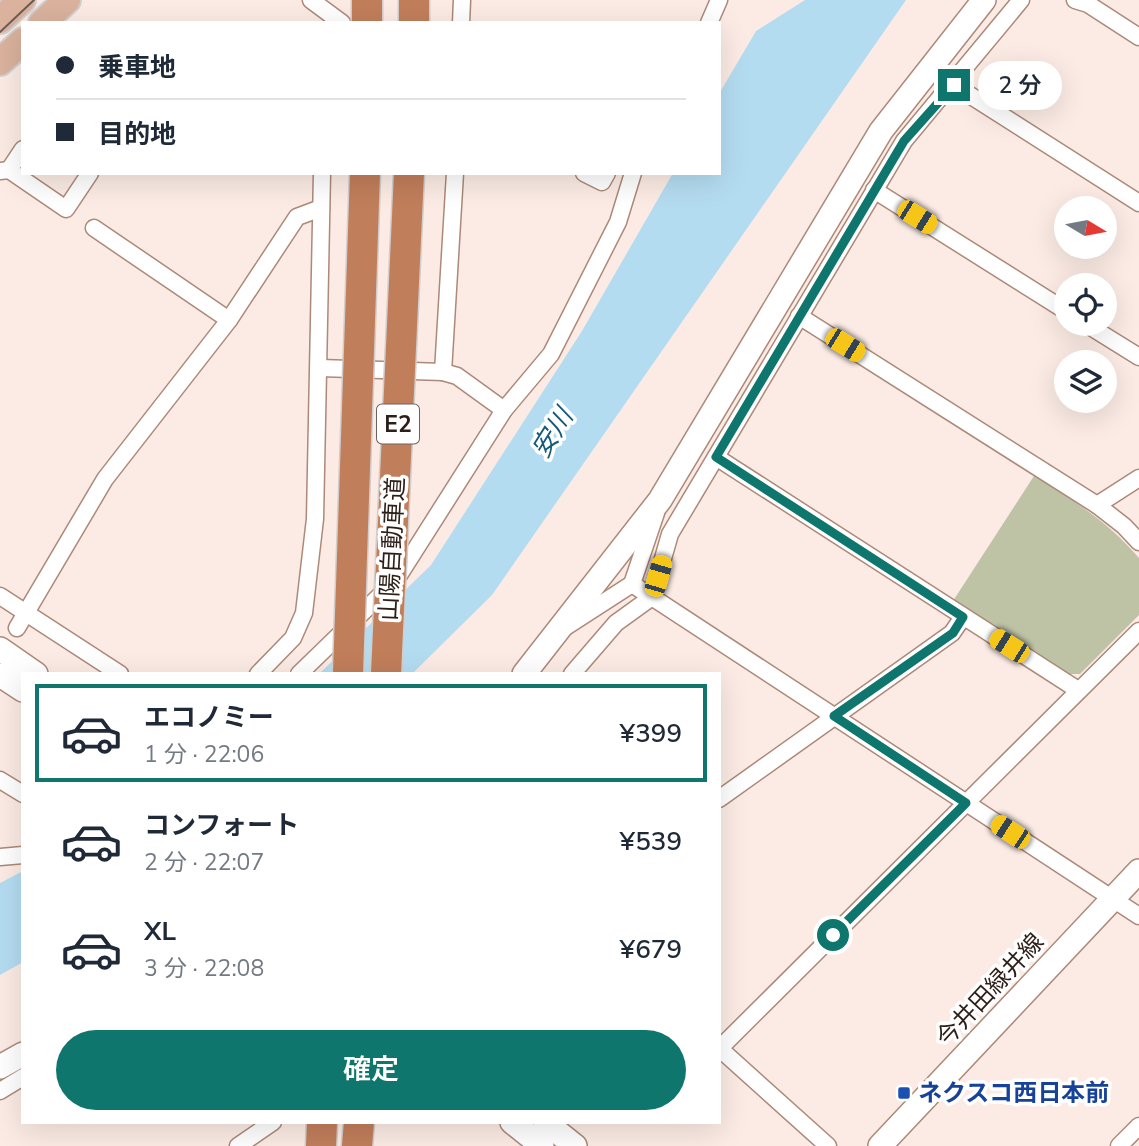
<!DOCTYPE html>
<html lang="ja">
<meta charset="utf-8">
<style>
:root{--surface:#fff;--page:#f6f6f7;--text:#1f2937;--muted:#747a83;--line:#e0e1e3;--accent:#0f766e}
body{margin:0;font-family:"Nunito Sans","Noto Sans JP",sans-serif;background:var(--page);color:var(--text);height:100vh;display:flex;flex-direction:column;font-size:26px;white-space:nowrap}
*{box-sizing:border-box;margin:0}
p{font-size:23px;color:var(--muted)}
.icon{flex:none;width:38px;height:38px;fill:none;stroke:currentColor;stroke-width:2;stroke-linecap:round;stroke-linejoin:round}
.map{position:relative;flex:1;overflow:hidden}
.drawer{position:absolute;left:21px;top:672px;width:700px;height:452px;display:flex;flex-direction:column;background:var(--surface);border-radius:0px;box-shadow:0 7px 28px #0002}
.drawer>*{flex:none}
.guide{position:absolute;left:21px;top:21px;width:700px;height:154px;border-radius:0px;box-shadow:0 7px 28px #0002;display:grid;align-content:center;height:154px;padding:0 35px;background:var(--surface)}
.needle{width:46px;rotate:100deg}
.buttons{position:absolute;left:1054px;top:196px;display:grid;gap:14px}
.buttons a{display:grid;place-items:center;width:63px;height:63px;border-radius:50%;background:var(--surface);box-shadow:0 7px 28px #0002;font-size:35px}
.end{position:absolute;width:32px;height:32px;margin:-16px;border:9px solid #0f766e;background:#fff;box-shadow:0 0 0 4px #fff}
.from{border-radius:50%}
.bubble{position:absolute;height:49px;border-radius:24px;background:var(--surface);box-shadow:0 7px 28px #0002;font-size:23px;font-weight:600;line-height:49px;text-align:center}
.car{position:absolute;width:21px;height:42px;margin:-21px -10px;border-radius:9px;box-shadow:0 0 5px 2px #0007;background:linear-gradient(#f5c518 24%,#345 0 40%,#f5c518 0 76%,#345 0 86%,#f5c518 0)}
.guide b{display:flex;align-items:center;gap:24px;height:66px;font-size:26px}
.guide b+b{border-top:2px solid var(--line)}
.guide i{width:18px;height:18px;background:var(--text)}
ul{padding:12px 0 0;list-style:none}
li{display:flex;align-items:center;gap:21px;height:98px;margin:0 14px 10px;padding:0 21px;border:4px solid transparent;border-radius:0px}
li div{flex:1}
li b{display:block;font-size:26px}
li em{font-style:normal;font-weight:600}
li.active{border-color:var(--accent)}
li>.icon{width:63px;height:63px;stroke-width:1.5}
.action{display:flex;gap:14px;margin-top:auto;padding:14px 35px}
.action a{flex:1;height:80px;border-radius:42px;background:var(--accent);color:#fff;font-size:28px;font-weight:600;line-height:80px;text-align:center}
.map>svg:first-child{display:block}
.green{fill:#bec3a6}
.water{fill:#b4dcf1}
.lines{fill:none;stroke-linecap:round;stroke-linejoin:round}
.street-casing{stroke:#ac8978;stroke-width:19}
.secondary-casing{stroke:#ac8978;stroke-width:26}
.primary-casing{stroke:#d1cecc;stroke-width:30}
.highway-casing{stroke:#d1cecc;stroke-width:33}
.street{stroke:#fff;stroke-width:16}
.secondary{stroke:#fff;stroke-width:23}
.primary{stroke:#dab29d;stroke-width:26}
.highway{stroke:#c17e5b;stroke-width:30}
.tram{stroke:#695b54;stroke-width:2}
.highway-bridge-casing{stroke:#d1cecc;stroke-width:33;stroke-linecap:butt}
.highway-bridge{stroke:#c17e5b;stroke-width:30}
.route{stroke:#0f766e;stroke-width:9}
.transit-dot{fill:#1a4fb4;stroke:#fff;stroke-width:2.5}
.labels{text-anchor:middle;stroke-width:7;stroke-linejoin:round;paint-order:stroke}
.shield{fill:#fff;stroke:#6c625d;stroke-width:2}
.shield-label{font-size:23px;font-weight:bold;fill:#2d1f18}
.street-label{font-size:24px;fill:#2d1f18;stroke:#fff}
.transit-label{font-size:24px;font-weight:bold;fill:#164399;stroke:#fff;text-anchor:start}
.water-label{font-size:26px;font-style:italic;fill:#145a78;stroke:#fff}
</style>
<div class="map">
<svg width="1139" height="1146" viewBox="0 0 1139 1146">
<rect width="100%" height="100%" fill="#fbebe4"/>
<path class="green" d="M1034,476C1074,500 1108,522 1139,558V615L1080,674H1065L953,601Z"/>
<g class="water">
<polygon points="805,0 906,0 492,595 412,674 319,674 431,565 582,331 673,173 719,173 719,94 756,31"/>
<polygon points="23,871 23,962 0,975 0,883"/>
</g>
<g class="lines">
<defs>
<g id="street">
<polyline points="311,0 342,23"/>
<polyline points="1075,0 1088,4 1139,37"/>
<polyline points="461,23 462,0"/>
<polyline points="709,23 719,0"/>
<polyline points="954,85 1139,203"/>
<polyline points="9,170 23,149"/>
<polyline points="0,171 9,170 66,209 90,173"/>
<polyline points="584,173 602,182 607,173"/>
<polyline points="874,190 1066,311"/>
<polyline points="94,228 229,320"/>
<polyline points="799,316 1097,505 1124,526 1139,542"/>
<polyline points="1086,324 1139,357"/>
<polyline points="320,368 443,372 457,376 504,410"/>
<polyline points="443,372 455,173"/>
<polyline points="716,457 1078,690"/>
<polyline points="1097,505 1139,478"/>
<polyline points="632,584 1139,916"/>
<polyline points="0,596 120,674"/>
<polyline points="567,626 632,584 656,513"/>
<polyline points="17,628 105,479 229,320 297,217 321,208"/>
<polyline points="258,674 293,638 304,613 315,519 322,173"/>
<polyline points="299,674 396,580 504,410 551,354 618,222 633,173"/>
<polyline points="572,674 616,623 652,597 670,534 904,141 1021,0"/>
<polyline points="0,780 23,794"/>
<polyline points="719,799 952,633 963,617"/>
<polyline points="0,857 23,855"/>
<polyline points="719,1048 828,1146"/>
<polyline points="720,1048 1139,631"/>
<polyline points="0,1091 23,1077"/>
<polyline points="238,1146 273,1122"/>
<polyline points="1119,1146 1139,1126"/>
</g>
<g id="secondary">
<polyline points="0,649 36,674"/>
<polyline points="524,674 660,500 881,131 984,0"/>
<polyline points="0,675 23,690"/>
<polyline points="0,1067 23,1054"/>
<polyline points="512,1122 542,1146"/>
<polyline points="545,1122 575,1146"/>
<polyline points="880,1146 1139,871"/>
</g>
<g id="primary">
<polyline points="0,20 22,0"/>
<polyline points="42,23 67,0"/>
<polyline points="0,62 23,41"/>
</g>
<g id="highway">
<polyline points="367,23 367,0"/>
<polyline points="414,23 414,0"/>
<polyline points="321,1146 322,1122"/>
<polyline points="357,1146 359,1122"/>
</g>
</defs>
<use href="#street" class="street-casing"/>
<use href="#secondary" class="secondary-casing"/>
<use href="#primary" class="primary-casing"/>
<use href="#highway" class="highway-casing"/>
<use href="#street" class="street"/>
<use href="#secondary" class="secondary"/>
<use href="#primary" class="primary"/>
<use href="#highway" class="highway"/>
<polyline class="tram" points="0,32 34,0"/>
<defs>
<g id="highway-bridge">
<polyline points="348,674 365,173"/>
<polyline points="386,674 409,173"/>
</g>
</defs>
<use href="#highway-bridge" class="highway-bridge-casing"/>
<use href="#highway-bridge" class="highway-bridge"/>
</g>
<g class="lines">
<polyline class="route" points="833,935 966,803 834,716 953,633 963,617 716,457 904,141 954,85"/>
</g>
<rect class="transit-dot" x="897" y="1086" width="14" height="14" rx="3.5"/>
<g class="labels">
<rect class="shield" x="377" y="404.5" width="42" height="39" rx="5"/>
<g class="shield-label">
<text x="398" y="432">E2</text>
</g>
<g class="street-label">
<text transform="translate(392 549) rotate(-87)" y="8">山陽自動車道</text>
<text transform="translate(990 990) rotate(-47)" y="8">今井田緑井線</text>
</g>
<g class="transit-label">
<text x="918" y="1101">ネクスコ西日本前</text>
</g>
<g class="water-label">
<text transform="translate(552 433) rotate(-58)" y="9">安川</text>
</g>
</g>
</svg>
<div class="buttons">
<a><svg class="needle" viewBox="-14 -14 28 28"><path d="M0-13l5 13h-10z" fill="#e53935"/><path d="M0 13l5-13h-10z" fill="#747a83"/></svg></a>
<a><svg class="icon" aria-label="locate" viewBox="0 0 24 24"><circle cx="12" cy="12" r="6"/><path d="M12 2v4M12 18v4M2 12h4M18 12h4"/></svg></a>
<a><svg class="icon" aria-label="layers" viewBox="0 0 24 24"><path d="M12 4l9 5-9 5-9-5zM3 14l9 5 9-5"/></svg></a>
</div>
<i class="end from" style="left:833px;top:935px"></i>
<i class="end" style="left:954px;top:85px"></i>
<div class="bubble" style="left:978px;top:61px;width:84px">2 分</div>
<i class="car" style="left:917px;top:217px;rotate:122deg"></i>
<i class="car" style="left:845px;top:345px;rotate:122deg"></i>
<i class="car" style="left:658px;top:576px;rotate:16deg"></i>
<i class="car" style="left:1009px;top:646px;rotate:302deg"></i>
<i class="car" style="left:1010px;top:832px;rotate:303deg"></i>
<div class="guide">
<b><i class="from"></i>乗車地</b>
<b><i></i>目的地</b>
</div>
<section class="drawer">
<ul>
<li class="active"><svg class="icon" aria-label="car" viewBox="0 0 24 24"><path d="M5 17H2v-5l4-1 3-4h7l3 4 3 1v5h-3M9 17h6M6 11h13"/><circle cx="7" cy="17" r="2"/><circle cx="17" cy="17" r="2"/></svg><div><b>エコノミー</b><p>1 分 · 22:06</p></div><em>¥399</em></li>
<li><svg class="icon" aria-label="car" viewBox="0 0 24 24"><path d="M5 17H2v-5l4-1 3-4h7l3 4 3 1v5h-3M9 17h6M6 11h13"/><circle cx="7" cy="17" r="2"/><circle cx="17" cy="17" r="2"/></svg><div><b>コンフォート</b><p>2 分 · 22:07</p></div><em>¥539</em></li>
<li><svg class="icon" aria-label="car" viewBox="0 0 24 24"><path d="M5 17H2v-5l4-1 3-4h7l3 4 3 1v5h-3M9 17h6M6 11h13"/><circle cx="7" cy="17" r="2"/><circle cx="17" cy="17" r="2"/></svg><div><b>XL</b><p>3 分 · 22:08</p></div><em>¥679</em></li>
</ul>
<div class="action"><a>確定</a></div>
</section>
</div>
